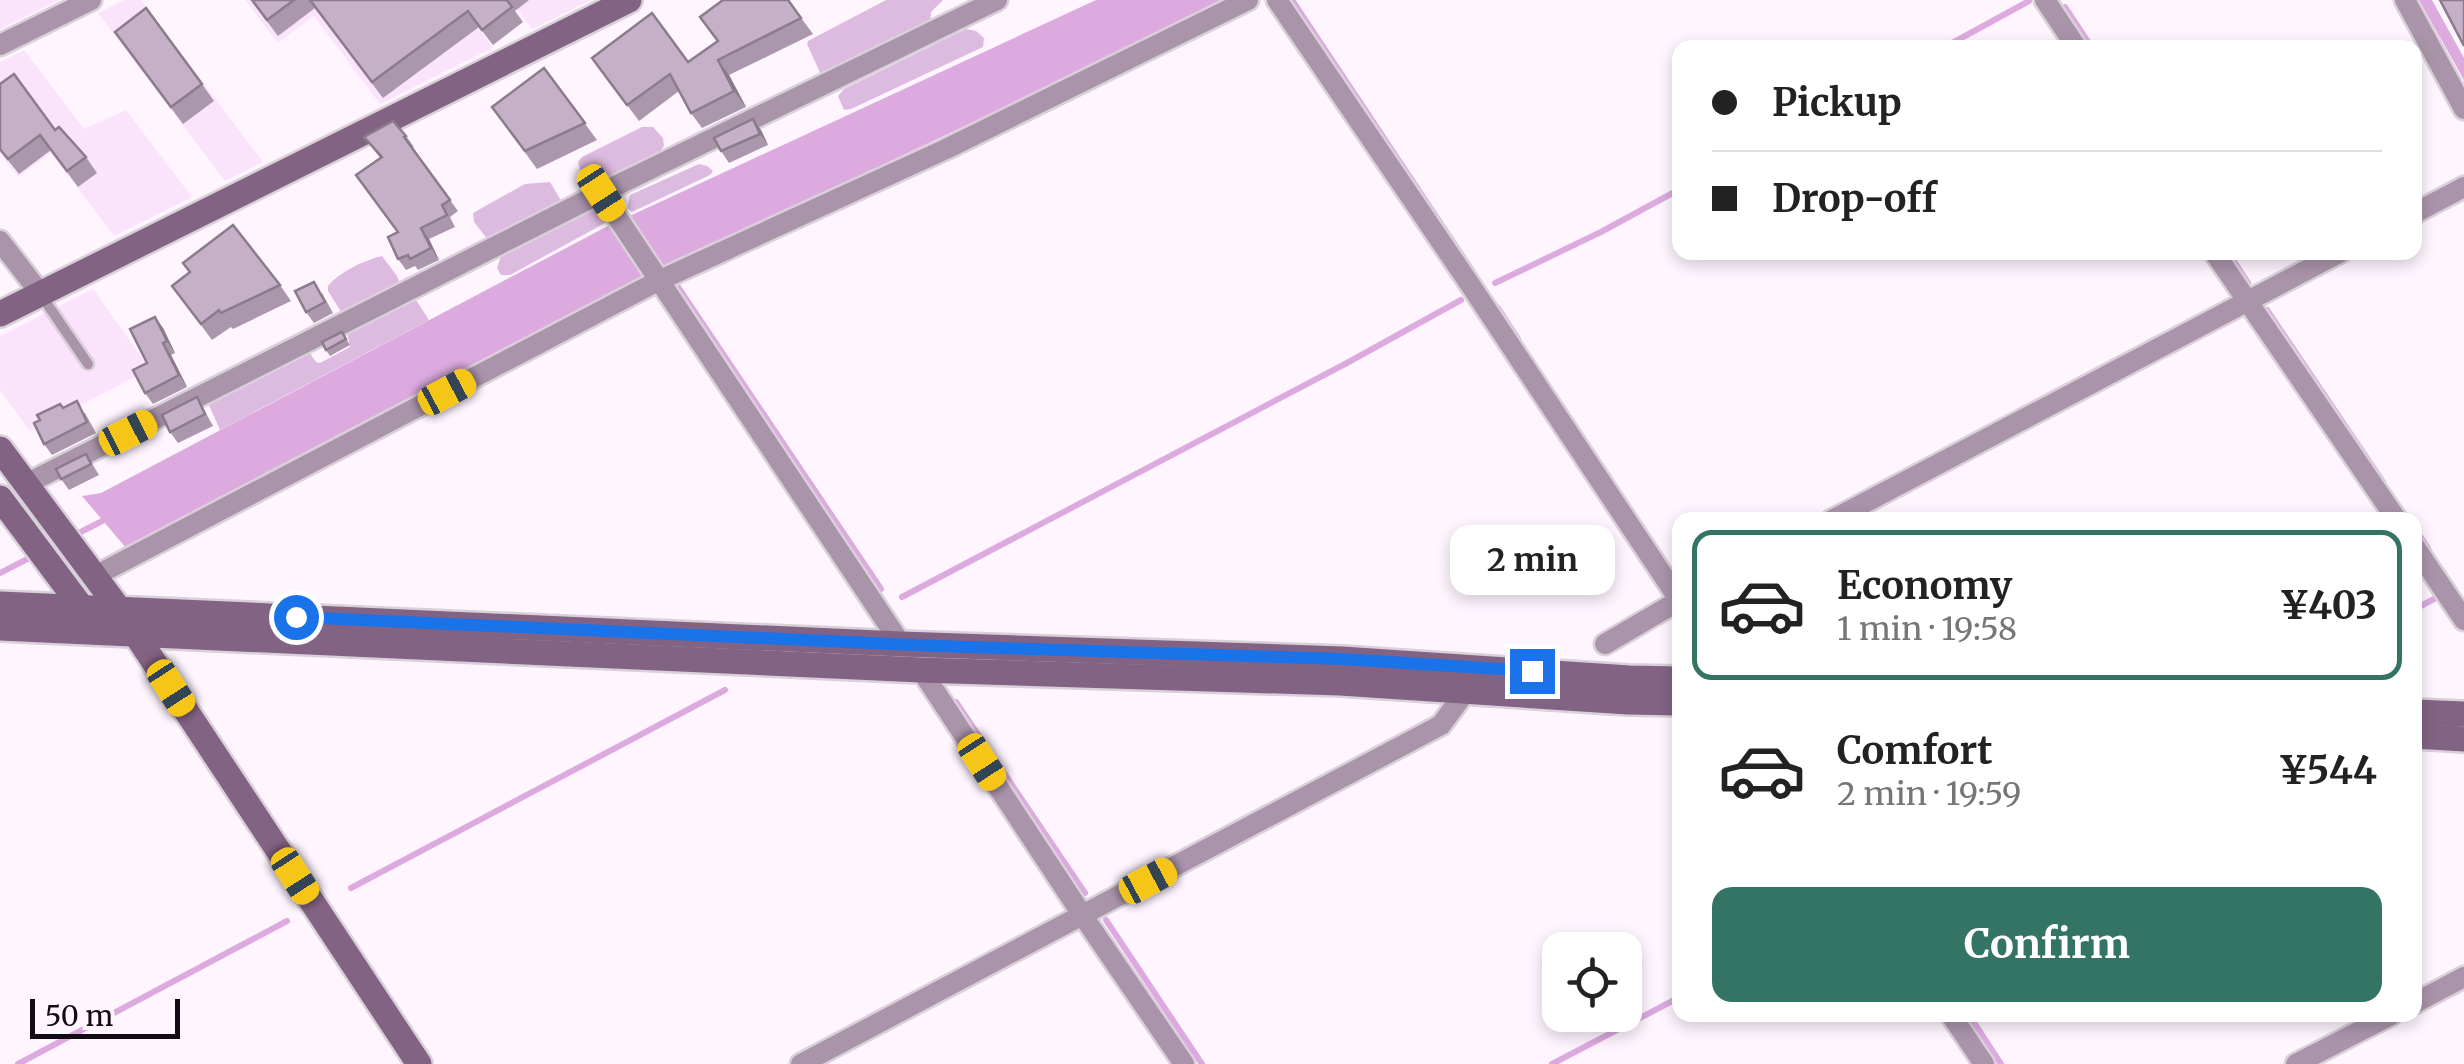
<!DOCTYPE html>
<meta charset="utf-8">
<style>
:root{--surface:#fff;--page:#f6f6f6;--text:#222;--muted:#767676;--line:#e0e0e0;--accent:#337464}
body{margin:0;font-family:Merriweather,serif;background:var(--page);color:var(--text);height:100vh;display:flex;flex-direction:column;font-size:38px;white-space:nowrap}
*{box-sizing:border-box;margin:0}
p{font-size:32px;color:var(--muted)}
.icon{flex:none;width:55px;height:55px;fill:none;stroke:currentColor;stroke-width:2;stroke-linecap:round;stroke-linejoin:round}
.map{position:relative;flex:1;overflow:hidden}
.side{position:absolute;left:1672px;top:512px;width:750px;height:510px;display:flex;flex-direction:column;background:var(--surface);border-radius:20px;box-shadow:0 5px 15px #0003}
.side>*{flex:none}
.banner{position:absolute;left:1672px;top:40px;width:750px;height:220px;border-radius:20px;box-shadow:0 5px 15px #0003;display:grid;align-content:center;height:220px;padding:0 40px;background:var(--surface)}
.tools{position:absolute;left:1542px;top:932px;display:grid;gap:20px}
.tools a{display:grid;place-items:center;width:100px;height:100px;border-radius:20px;background:var(--surface);box-shadow:0 5px 15px #0003;font-size:50px}
.scale{position:absolute;left:30px;bottom:25px;width:150px;box-sizing:border-box;padding-left:10px;border:5px solid #130b13;border-top:0;font-size:28px;line-height:35px;white-space:nowrap;color:#130b13;-webkit-text-stroke:8px #fff5ff;paint-order:stroke}
.end{position:absolute;width:45px;height:45px;margin:-22px;border:12px solid #1a73e8;background:#fff;box-shadow:0 0 0 5px #fff}
.from{border-radius:50%}
.bubble{position:absolute;height:70px;border-radius:20px;background:var(--surface);box-shadow:0 5px 15px #0003;font-size:32px;font-weight:700;line-height:70px;text-align:center}
.car{position:absolute;width:30px;height:60px;margin:-30px -15px;border-radius:12px;box-shadow:0 0 8px 2px #0007;background:linear-gradient(#f5c518 24%,#345 0 40%,#f5c518 0 76%,#345 0 86%,#f5c518 0)}
.banner b{display:flex;align-items:center;gap:35px;height:95px;font-size:38px}
.banner b+b{border-top:2px solid var(--line)}
.banner i{width:25px;height:25px;background:var(--text)}
ul{padding:18px 0 0;list-style:none}
li{display:flex;align-items:center;gap:30px;height:150px;margin:0 20px 15px;padding:0 20px;border:5px solid transparent;border-radius:20px}
li div{flex:1}
li b{display:block;font-size:38px}
li em{font-style:normal;font-weight:700}
li.active{border-color:var(--accent)}
li>.icon{width:90px;height:90px;stroke-width:1.5}
.action{display:flex;gap:20px;margin-top:auto;padding:20px 40px}
.action a{flex:1;height:115px;border-radius:20px;background:var(--accent);color:#fff;font-size:40px;font-weight:700;line-height:115px;text-align:center}
.map>svg:first-child{display:block}
.built{fill:#fbe3fb}
.green{fill:#ddbadf}
.water{fill:#ddaae0}
.lines{fill:none;stroke-linecap:round;stroke-linejoin:round}
.stream{stroke:#ddaae0;stroke-width:6}
.lane-casing{stroke:#d9d0d9;stroke-width:15}
.street-casing{stroke:#d9d0d9;stroke-width:25}
.secondary-casing{stroke:#d9d0d9;stroke-width:30}
.lane{stroke:#aa94aa;stroke-width:10}
.street{stroke:#aa94aa;stroke-width:20}
.secondary{stroke:#836384;stroke-width:25}
.wall{fill:#aa97ab}
.shaded-wall{fill:#8b7b8b}
.building{fill:#c6b0c7;stroke:#8b7b8b;stroke-width:2.5}
.route{stroke:#1a73e8;stroke-width:12}
</style>
<div class="map">
<svg width="2464" height="1064" viewBox="0 0 2464 1064">
<rect width="100%" height="100%" fill="#fff5ff"/>
<g class="built">
<polygon points="0,0 59,0 0,29"/>
<polygon points="124,0 141,0 263,162 225,181 98,13"/>
<polygon points="245,0 457,0 493,48 380,104 314,16 278,43"/>
<polygon points="510,0 590,0 532,29"/>
<polygon points="24,50 84,129 126,110 192,197 114,236 51,153 18,177 0,153 0,62"/>
<polygon points="93,289 150,369 30,431 0,390 0,336"/>
</g>
<g class="green">
<polygon points="886,0 943,0 931,12 930,27 822,77 807,44 808,41"/>
<polygon points="966,29 976,31 984,38 983,47 851,109 844,110 838,96 844,89"/>
<path d="M642,127H653L663,138L664,146L652,162L623,171L594,186C584,182 581,172 578,162L582,157Z"/>
<polygon points="699,164 707,166 713,171 710,175 632,212 627,208 630,195"/>
<polygon points="550,182 560,199 559,204 488,240 474,222 473,213 525,184"/>
<path d="M588,207C597,210 605,212 607,222L510,275H501L497,268L501,256Z"/>
<path d="M382,256L397,276L400,284L342,313L328,291V286C339,272 365,260 382,256Z"/>
<polygon points="414,297 429,320 220,430 209,405 212,399 306,352 309,352 316,362 320,363 350,347 347,331"/>
</g>
<g class="water">
<polygon points="1096,0 1231,0 648,276 126,548 82,496 101,493 606,227"/>
<polygon points="2419,0 2432,0 2464,58 2464,80"/>
</g>
<g class="lines">
<g class="stream">
<polyline points="1292,0 1471,269"/>
<polyline points="2065,7 2092,48"/>
<polyline points="1943,48 2029,1"/>
<polyline points="2228,252 2248,283"/>
<polyline points="1495,283 1601,232 1680,189"/>
<polyline points="676,284 881,589"/>
<polyline points="1498,308 1518,339"/>
<polyline points="2267,310 2383,482"/>
<polyline points="2415,529 2428,548"/>
<polyline points="75,535 108,518"/>
<polyline points="0,573 37,554"/>
<polyline points="902,597 1345,364 1461,300"/>
<polyline points="2415,609 2436,598"/>
<polyline points="956,702 1085,893"/>
<polyline points="351,888 725,690"/>
<polyline points="1106,920 1202,1064"/>
<polyline points="1969,1015 2001,1064"/>
<polyline points="18,1064 287,921"/>
<polyline points="1552,1064 1680,997"/>
</g>
<defs>
<polyline id="lane" points="41,295 88,364"/>
<g id="street">
<polyline points="1277,0 1471,286 1680,601"/>
<polyline points="2045,0 2077,48"/>
<polyline points="2405,0 2464,109"/>
<polyline points="0,45 91,0"/>
<polyline points="601,193 901,644"/>
<polyline points="2415,213 2464,187"/>
<polyline points="0,241 40,293"/>
<polyline points="2214,252 2397,520"/>
<polyline points="26,484 601,193 997,0"/>
<polyline points="1832,520 2341,252"/>
<polyline points="2415,547 2464,620"/>
<polyline points="95,576 658,281 946,149 1248,0"/>
<polyline points="1605,644 1680,600"/>
<polyline points="921,670 1083,916 1184,1064"/>
<polyline points="2415,1003 2464,977"/>
<polyline points="1951,1015 1984,1064"/>
<polyline points="801,1064 1441,725 1466,691"/>
<polyline points="2296,1064 2391,1015"/>
</g>
<g id="secondary">
<polyline points="0,314 629,0"/>
<polyline points="0,449 119,609 419,1064"/>
<polyline points="0,498 89,617"/>
<polyline points="0,604 901,644 1342,659 1629,678 1680,679"/>
<polyline points="0,628 921,670 1340,683 1628,702 1680,703"/>
<polyline points="2415,712 2464,714"/>
<polyline points="2415,736 2464,739"/>
</g>
</defs>
<use href="#lane" class="lane-casing"/>
<use href="#street" class="street-casing"/>
<use href="#secondary" class="secondary-casing"/>
<use href="#lane" class="lane"/>
<use href="#street" class="street"/>
<use href="#secondary" class="secondary"/>
</g>
<g class="wall">
<polygon points="251,0 529,0 515,11 523,22 493,45 479,27 383,98 315,8 278,36"/>
<polygon points="788,0 813,34 729,75 746,107 702,128 691,113 679,91 639,121 592,58 688,62 717,41"/>
<polygon points="127,49 202,84 214,101 183,124"/>
<polygon points="544,68 597,140 537,169 492,107"/>
<polygon points="55,130 86,157 97,173 78,187 51,150 19,174 0,150"/>
<polygon points="761,130 768,145 729,163 721,151"/>
<polygon points="406,136 414,147 412,148 458,211 450,217 455,227 429,239 439,260 418,270 415,266 406,270 398,259 398,232 380,158 364,137"/>
<polygon points="280,285 291,301 233,329 231,327 212,340 172,286"/>
<polygon points="322,293 333,313 314,323 306,312"/>
<polygon points="155,317 163,328 175,353 171,355 187,387 153,404 145,393"/>
<polygon points="342,332 350,345 330,356 326,350"/>
<polygon points="197,397 213,426 178,443 170,432"/>
<polygon points="63,408 85,413 96,433 52,455 44,444"/>
<polygon points="86,454 99,475 69,490 61,479"/>
</g>
<g class="shaded-wall">
<polygon points="718,60 729,75 746,107 734,91"/>
<polygon points="753,119 761,130 768,145 760,134"/>
<polygon points="421,228 429,239 439,260 431,248"/>
<polygon points="155,317 163,328 175,353 167,341"/>
<polygon points="163,343 171,355 187,387 179,375"/>
</g>
<g class="building">
<polygon points="252,0 294,0 267,20"/>
<polygon points="310,0 507,0 512,7 482,30 468,11 372,82"/>
<polygon points="723,0 788,0 801,18 718,60 734,91 691,113 670,74 627,105 592,58 652,13 688,62 718,41 700,17"/>
<polygon points="2440,0 2464,0 2464,46"/>
<polygon points="146,8 202,84 171,107 115,32"/>
<polygon points="544,68 585,123 525,151 492,107"/>
<polygon points="14,74 55,130 59,127 86,157 67,171 40,135 8,159 0,149 0,84"/>
<polygon points="753,119 760,134 721,151 714,138"/>
<polygon points="393,121 406,136 404,137 450,200 442,205 447,215 421,228 431,248 410,259 408,255 398,259 388,237 398,232 356,175 382,157 364,137"/>
<polygon points="233,225 280,285 221,313 219,310 201,324 172,286 190,272 183,263"/>
<polygon points="314,282 325,302 306,312 295,291"/>
<polygon points="155,317 167,341 163,343 179,375 145,393 133,370 147,363 130,329"/>
<polygon points="342,332 346,339 326,350 322,342"/>
<polygon points="197,397 205,414 170,432 162,415"/>
<polygon points="77,401 87,422 44,444 34,423 40,420 37,415 60,404 63,408"/>
<polygon points="86,454 91,464 61,479 56,469"/>
</g>
<g class="lines">
<polyline class="route" points="296,617 937,646 1342,659 1532,671"/>
</g>
</svg>
<div class="tools">
<a><svg class="icon" aria-label="locate" viewBox="0 0 24 24"><circle cx="12" cy="12" r="6"/><path d="M12 2v4M12 18v4M2 12h4M18 12h4"/></svg></a>
</div>
<div class="scale">50 m</div>
<i class="end from" style="left:296px;top:617px"></i>
<i class="end" style="left:1532px;top:671px"></i>
<div class="bubble" style="left:1450px;top:525px;width:165px">2 min</div>
<i class="car" style="left:601px;top:193px;rotate:147deg"></i>
<i class="car" style="left:447px;top:392px;rotate:62deg"></i>
<i class="car" style="left:128px;top:433px;rotate:63deg"></i>
<i class="car" style="left:171px;top:688px;rotate:147deg"></i>
<i class="car" style="left:982px;top:762px;rotate:147deg"></i>
<i class="car" style="left:295px;top:876px;rotate:147deg"></i>
<i class="car" style="left:1148px;top:881px;rotate:62deg"></i>
<div class="banner">
<b><i class="from"></i>Pickup</b>
<b><i></i>Drop-off</b>
</div>
<section class="side">
<ul>
<li class="active"><svg class="icon" aria-label="car" viewBox="0 0 24 24"><path d="M5 17H2v-5l4-1 3-4h7l3 4 3 1v5h-3M9 17h6M6 11h13"/><circle cx="7" cy="17" r="2"/><circle cx="17" cy="17" r="2"/></svg><div><b>Economy</b><p>1 min · 19:58</p></div><em>¥403</em></li>
<li><svg class="icon" aria-label="car" viewBox="0 0 24 24"><path d="M5 17H2v-5l4-1 3-4h7l3 4 3 1v5h-3M9 17h6M6 11h13"/><circle cx="7" cy="17" r="2"/><circle cx="17" cy="17" r="2"/></svg><div><b>Comfort</b><p>2 min · 19:59</p></div><em>¥544</em></li>
</ul>
<div class="action"><a>Confirm</a></div>
</section>
</div>
